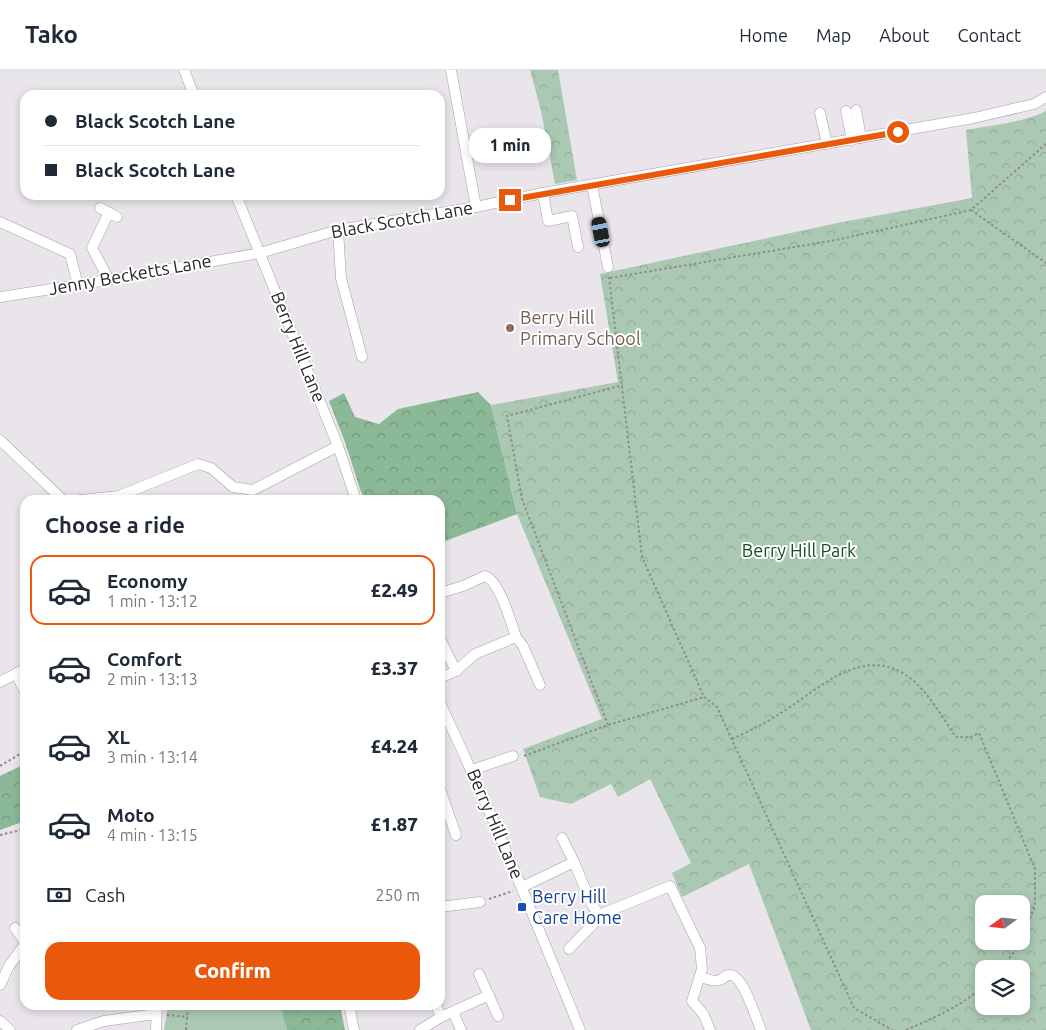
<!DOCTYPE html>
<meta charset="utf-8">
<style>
:root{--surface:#fff;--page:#f6f6f7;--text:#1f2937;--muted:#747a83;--line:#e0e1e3;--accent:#ea580c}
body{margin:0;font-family:Ubuntu,sans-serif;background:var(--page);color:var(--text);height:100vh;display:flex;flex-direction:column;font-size:19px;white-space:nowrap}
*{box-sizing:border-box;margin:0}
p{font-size:16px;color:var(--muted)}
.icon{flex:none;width:28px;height:28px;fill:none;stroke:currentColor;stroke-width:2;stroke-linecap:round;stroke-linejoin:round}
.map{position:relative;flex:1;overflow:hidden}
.drawer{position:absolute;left:20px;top:425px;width:425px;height:515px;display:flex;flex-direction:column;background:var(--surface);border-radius:15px;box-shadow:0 2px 8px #0003}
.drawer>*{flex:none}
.guide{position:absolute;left:20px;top:20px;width:425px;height:110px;border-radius:15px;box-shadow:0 2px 8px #0003;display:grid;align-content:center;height:110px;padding:0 25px;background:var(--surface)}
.needle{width:32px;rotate:255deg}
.fabs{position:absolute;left:975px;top:825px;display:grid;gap:10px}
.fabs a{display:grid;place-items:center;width:55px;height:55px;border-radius:10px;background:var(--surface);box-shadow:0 2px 8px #0003;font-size:25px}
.end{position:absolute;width:22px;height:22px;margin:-11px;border:6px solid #ea580c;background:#fff;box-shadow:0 0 0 2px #fff}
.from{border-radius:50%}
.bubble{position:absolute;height:35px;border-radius:15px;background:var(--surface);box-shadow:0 2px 8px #0003;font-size:16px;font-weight:800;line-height:35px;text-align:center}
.car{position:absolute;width:15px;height:30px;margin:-15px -8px;border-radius:6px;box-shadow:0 0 4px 1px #0007;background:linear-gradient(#222 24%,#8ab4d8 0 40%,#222 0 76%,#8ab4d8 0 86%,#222 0)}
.guide b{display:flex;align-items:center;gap:18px;height:48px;font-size:19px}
.guide b+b{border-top:1px solid var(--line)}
.guide i{width:12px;height:12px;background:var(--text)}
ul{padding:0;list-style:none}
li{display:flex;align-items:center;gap:15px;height:70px;margin:0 10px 8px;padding:0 15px;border:2px solid transparent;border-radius:15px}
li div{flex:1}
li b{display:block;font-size:19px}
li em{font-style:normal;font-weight:800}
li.active{border-color:var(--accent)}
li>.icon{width:45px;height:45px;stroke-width:1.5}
h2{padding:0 25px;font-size:22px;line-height:60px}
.pay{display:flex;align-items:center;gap:12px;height:55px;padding:0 25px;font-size:19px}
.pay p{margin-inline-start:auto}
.button{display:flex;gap:10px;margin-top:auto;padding:10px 25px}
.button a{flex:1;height:58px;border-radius:15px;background:var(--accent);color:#fff;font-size:20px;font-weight:800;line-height:58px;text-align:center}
header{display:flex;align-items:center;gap:30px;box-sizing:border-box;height:70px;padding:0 25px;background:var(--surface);border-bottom:1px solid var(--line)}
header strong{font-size:24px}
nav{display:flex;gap:28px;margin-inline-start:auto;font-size:18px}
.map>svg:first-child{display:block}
.grass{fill:#abc9b2}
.forest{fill:url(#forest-crowns)}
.park{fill:url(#park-crowns);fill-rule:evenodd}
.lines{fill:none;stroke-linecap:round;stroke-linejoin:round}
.minor-casing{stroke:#a39fa4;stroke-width:11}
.path{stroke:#8f8c90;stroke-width:2;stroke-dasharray:2.5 2.5;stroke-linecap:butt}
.minor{stroke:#fff;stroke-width:10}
.route{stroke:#ea580c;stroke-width:6}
.education-dot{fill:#8d6e63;stroke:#fff;stroke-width:2}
.transit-dot{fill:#1a4fb4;stroke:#fff;stroke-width:2}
.labels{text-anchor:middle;stroke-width:4;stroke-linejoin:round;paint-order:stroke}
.street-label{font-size:18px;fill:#272628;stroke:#fff}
.education-label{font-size:18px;fill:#785e54;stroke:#fff;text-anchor:start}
.park-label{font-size:18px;fill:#184d2b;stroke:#fff}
.transit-label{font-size:18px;fill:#164399;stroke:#fff;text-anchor:start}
</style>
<header>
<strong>Tako</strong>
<nav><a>Home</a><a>Map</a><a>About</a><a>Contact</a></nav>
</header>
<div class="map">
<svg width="1046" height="960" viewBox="0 0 1046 960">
<defs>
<pattern id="forest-crowns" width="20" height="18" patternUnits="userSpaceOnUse" patternTransform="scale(1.25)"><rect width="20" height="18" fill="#8bb997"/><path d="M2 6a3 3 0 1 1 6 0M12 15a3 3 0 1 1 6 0" fill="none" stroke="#72967b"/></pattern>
<pattern id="park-crowns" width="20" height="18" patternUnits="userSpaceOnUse" patternTransform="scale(1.25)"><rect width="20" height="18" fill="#abc9b2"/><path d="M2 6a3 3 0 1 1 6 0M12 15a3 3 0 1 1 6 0" fill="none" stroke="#93ac99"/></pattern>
</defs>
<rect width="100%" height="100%" fill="#e9e5eb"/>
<polygon class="grass" points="168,935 280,935 287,960 164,960"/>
<g class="forest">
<polygon points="478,322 491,335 517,444 440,473 440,430 365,430 360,419 345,372 329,331 344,323 355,347 379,354 398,339"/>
<polygon points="25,694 25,751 0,760 0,706"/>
<polygon points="280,935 340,935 345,960 287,960"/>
</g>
<g class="park">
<polygon points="530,0 558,0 577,110 555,114 541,41"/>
<path d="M1046,41V960H811L749,794L682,827L672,803L691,793L650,709L618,727L611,714L571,734L540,727L523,679L602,649L517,444L491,335L618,312L600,204L837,153L972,128L966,60C992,55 1022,53 1046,41ZM984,834H1021V871H984ZM984,899H1021V936H984Z"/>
</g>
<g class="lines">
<defs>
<g id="minor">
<polyline points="184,0 194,25"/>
<polyline points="451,0 476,137"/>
<polyline points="856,40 861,68"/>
<polyline points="846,41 852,70"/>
<polyline points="820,43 827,74"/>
<polyline points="592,115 608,197"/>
<polyline points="543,123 548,151 572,146 578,177"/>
<polyline points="236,125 338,376 356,430"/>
<polyline points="100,138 117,147"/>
<polyline points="0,152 70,184 78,215"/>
<polyline points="338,160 341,208 362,287"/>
<polyline points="109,210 92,178 109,142"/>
<polyline points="0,227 78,215 260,183 338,160 476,137 543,123 974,48 1034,34 1046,27"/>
<polyline points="0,370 63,430"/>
<polyline points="80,430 119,426 198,394 211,398 233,417 253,420 338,376"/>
<path d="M440,523L463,516L485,506C499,510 511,552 516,567L475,584L456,601L440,608"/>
<polyline points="516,567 523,576 540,615"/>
<polyline points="440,569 456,601"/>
<polyline points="16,603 25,622"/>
<polyline points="0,612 25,599"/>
<path d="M440,633C491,740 535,850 580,960"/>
<polyline points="472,700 513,686"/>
<polyline points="440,719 456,765"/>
<polyline points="562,768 574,792"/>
<polyline points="522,817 574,792 591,833 599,845"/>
<polyline points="440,837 480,832"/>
<polyline points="15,858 25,872"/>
<polyline points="569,879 594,853 599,845 670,816 700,878 702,899 692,931 704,945 710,960"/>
<polyline points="479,904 498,946"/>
<path d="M700,907C708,909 714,913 722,909C725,907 726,905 729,905C743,903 756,949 761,960"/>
<polyline points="0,915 9,896 25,874"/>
<polyline points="349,935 354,960"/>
<polyline points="436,935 441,947"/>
<polyline points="453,942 461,960"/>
<polyline points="0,951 10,960"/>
<polyline points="77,960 104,951 156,944"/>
<polyline points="156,960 157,935"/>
<polyline points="420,960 441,947 489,925"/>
</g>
</defs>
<use href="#minor" class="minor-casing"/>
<g class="path">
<polyline points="971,140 1046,193"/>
<polyline points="609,207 642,487 704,627 717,637 854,938 892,960"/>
<polyline points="610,208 836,170 971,140 1046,74"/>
<polyline points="608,655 522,429 507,346 623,315"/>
<path d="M732,669C747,662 762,655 776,646C814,624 859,574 906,605C927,619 942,647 956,667H971L979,663L1035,799V835L1020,874L1001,899"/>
<polyline points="524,686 608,655 704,627"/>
<polyline points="0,696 25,681"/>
<polyline points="0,765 25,759"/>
<polyline points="489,829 513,821"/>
<polyline points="167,945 188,947"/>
<polyline points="186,960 188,935"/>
<path d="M906,960C934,948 961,936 984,916"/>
</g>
<use href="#minor" class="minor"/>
</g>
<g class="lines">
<polyline class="route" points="510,130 898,62"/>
</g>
<circle class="education-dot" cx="510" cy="258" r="5"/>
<rect class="transit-dot" x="517" y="832" width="10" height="10" rx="2.5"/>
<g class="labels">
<g class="street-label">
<text transform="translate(402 150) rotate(-10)" y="6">Black Scotch Lane</text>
<text transform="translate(130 205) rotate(-10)" y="6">Jenny Becketts Lane</text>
<text transform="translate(298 277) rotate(68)" y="6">Berry Hill Lane</text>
<text transform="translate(495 754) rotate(67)" y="6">Berry Hill Lane</text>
</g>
<g class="education-label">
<text x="520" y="254">Berry Hill<tspan x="520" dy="21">Primary School</tspan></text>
</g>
<g class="park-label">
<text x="799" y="487">Berry Hill Park</text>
</g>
<g class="transit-label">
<text x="532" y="833">Berry Hill<tspan x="532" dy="21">Care Home</tspan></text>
</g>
</g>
</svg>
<div class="fabs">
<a><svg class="needle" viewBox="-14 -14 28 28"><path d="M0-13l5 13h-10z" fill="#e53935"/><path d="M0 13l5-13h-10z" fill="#747a83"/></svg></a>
<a><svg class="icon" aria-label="layers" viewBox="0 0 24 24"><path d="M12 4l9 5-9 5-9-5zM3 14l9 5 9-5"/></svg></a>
</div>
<i class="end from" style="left:898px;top:62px"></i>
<i class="end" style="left:510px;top:130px"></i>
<div class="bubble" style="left:469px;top:58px;width:82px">1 min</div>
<i class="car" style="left:601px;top:162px;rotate:349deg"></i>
<div class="guide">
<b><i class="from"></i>Black Scotch Lane</b>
<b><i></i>Black Scotch Lane</b>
</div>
<section class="drawer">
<h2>Choose a ride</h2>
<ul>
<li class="active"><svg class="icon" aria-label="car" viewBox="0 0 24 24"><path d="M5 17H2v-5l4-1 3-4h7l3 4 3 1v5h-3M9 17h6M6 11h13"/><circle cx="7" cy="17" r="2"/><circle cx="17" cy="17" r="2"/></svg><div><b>Economy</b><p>1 min · 13:12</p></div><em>£2.49</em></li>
<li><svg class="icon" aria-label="car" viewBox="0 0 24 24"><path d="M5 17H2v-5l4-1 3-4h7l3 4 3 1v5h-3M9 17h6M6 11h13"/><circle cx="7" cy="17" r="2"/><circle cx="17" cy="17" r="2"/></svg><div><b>Comfort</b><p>2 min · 13:13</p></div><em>£3.37</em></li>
<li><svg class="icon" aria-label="car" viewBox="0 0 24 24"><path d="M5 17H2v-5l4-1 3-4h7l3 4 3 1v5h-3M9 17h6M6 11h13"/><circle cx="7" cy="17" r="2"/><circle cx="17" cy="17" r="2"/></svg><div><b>XL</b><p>3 min · 13:14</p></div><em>£4.24</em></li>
<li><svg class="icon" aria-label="car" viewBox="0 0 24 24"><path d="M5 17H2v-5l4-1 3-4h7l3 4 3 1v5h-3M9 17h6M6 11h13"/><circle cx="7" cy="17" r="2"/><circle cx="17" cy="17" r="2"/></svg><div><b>Moto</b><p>4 min · 13:15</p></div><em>£1.87</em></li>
</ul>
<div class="pay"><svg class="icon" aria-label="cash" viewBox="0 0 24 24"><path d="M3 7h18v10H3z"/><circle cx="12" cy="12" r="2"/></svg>Cash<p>250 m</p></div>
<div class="button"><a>Confirm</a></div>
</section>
</div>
